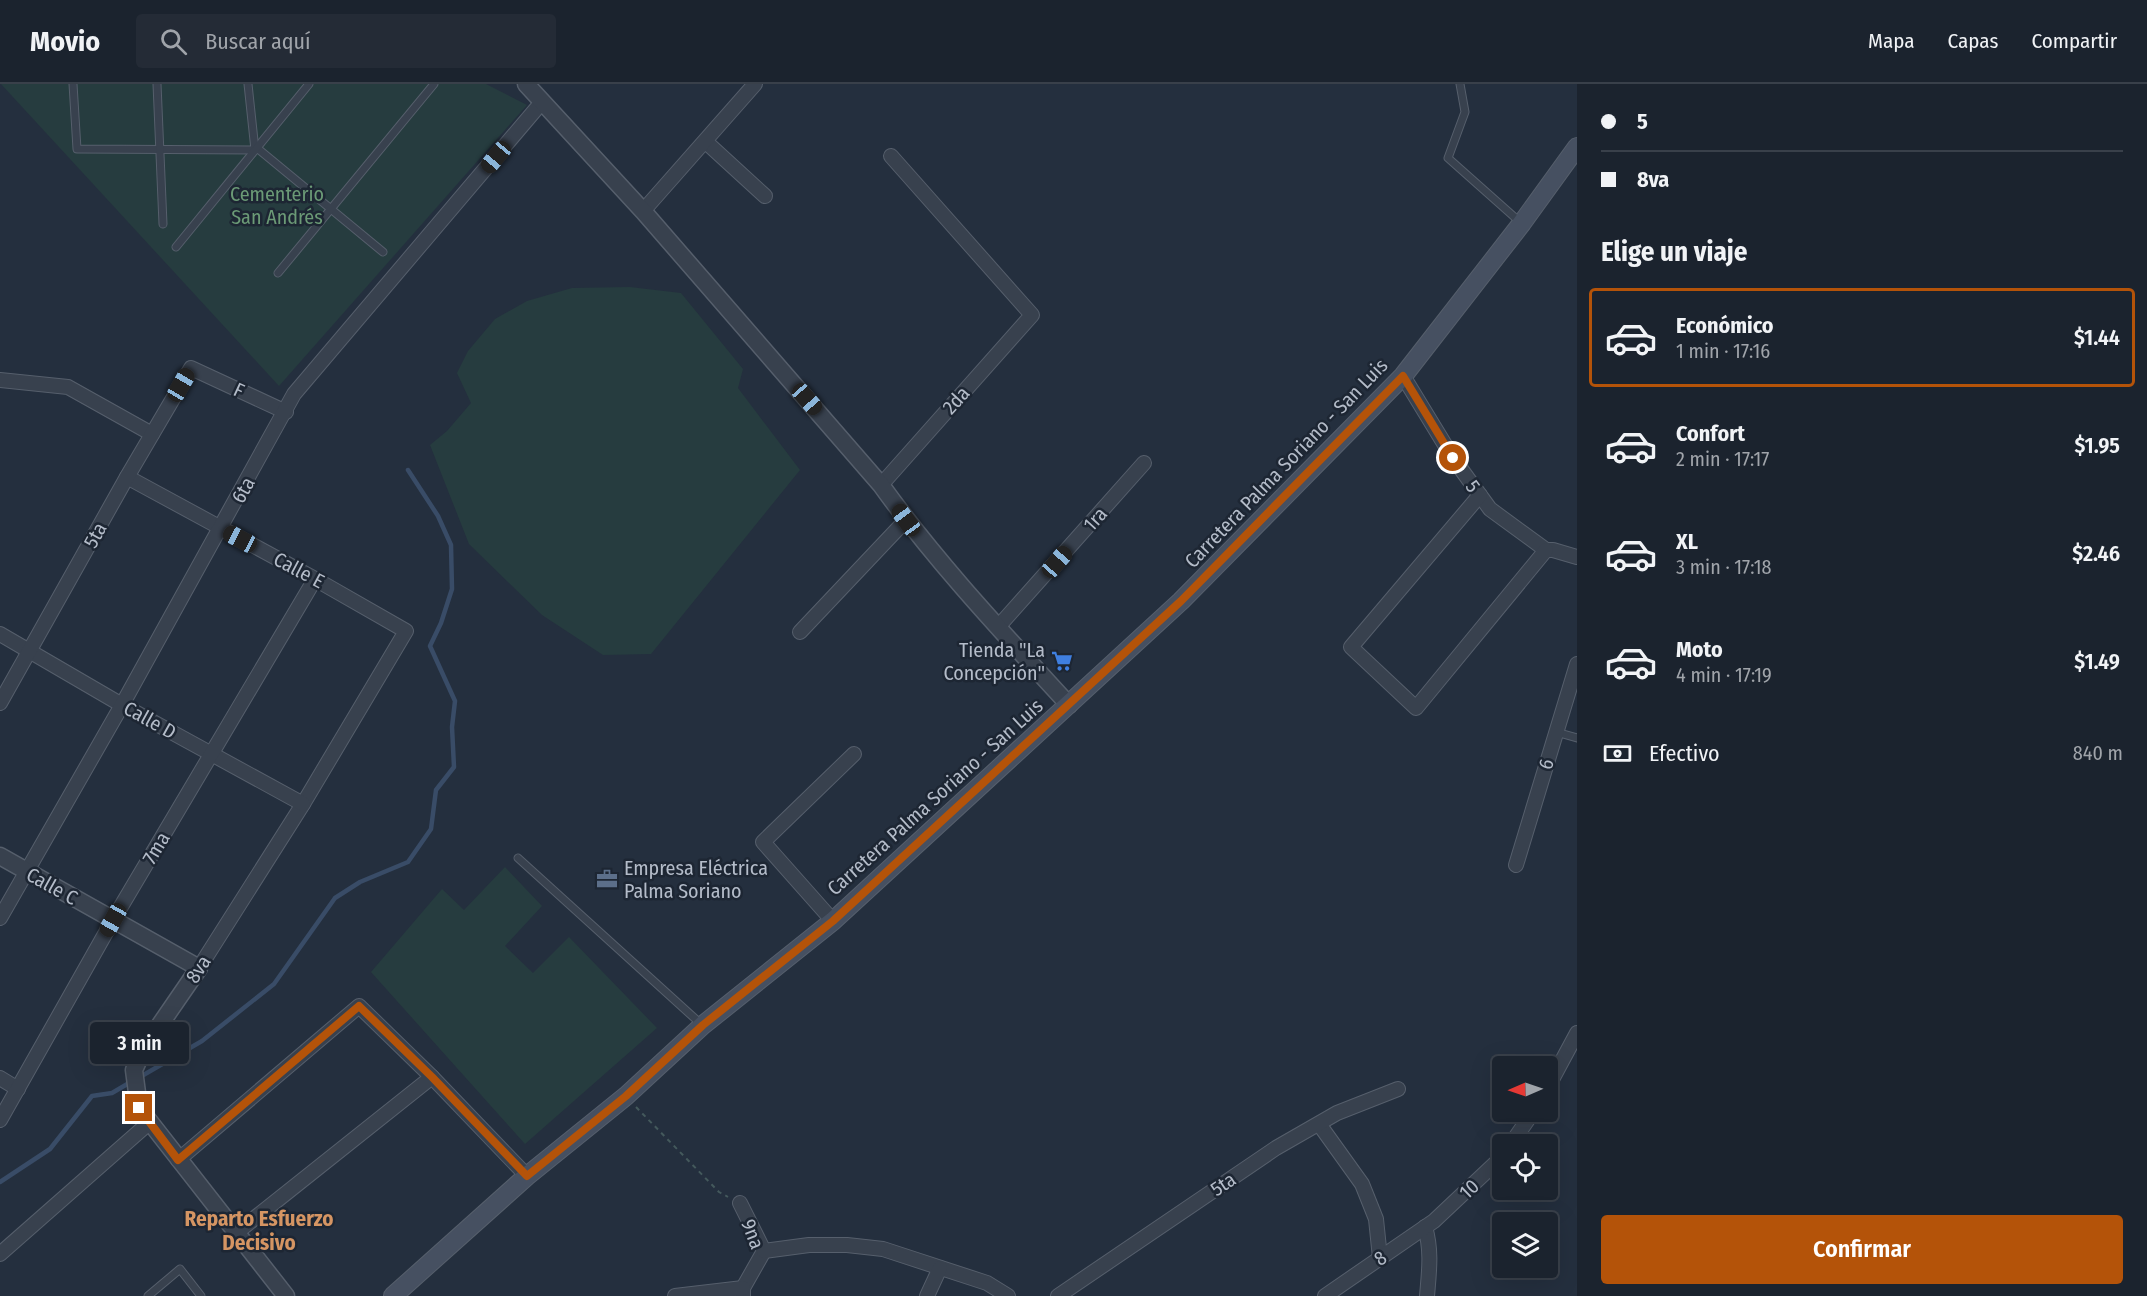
<!DOCTYPE html>
<html lang="es">
<meta charset="utf-8">
<style>
:root{--surface:#1b232e;--page:#242b36;--text:#f1f3f6;--muted:#a0a4aa;--line:#39404a;--accent:#b45309}
body{margin:0;font-family:"Fira Sans Condensed",sans-serif;background:var(--page);color:var(--text);height:100vh;display:flex;flex-direction:column;font-size:22px;white-space:nowrap}
*{box-sizing:border-box;margin:0}
p{font-size:20px;color:var(--muted)}
.icon{flex:none;width:33px;height:33px;fill:none;stroke:currentColor;stroke-width:2;stroke-linecap:round;stroke-linejoin:round}
.map{position:relative;flex:1;overflow:hidden}
.drawer{display:flex;flex-direction:column;background:var(--surface);width:570px}
.drawer>*{flex:none}
.top-card{display:grid;align-content:center;height:132px;padding:0 24px;background:var(--surface)}
.needle{width:39px;rotate:268deg}
.fabs{position:absolute;left:1492px;top:972px;display:grid;gap:12px}
.fabs a{display:grid;place-items:center;width:66px;height:66px;border-radius:6px;background:var(--surface);box-shadow:0 6px 24px #0002,0 0 0 2px var(--line);font-size:30px}
.end{position:absolute;width:27px;height:27px;margin:-14px;border:8px solid #b45309;background:#fff;box-shadow:0 0 0 3px #fff}
.from{border-radius:50%}
.bubble{position:absolute;height:42px;border-radius:6px;background:var(--surface);box-shadow:0 6px 24px #0002,0 0 0 2px var(--line);font-size:20px;font-weight:600;line-height:42px;text-align:center}
.car{position:absolute;width:18px;height:36px;margin:-18px -9px;border-radius:8px;box-shadow:0 0 4px 2px #0007;background:linear-gradient(#222 24%,#8ab4d8 0 40%,#222 0 76%,#8ab4d8 0 86%,#222 0)}
.top-card b{display:flex;align-items:center;gap:21px;height:57px;font-size:22px}
.top-card b+b{border-top:2px solid var(--line)}
.top-card i{width:15px;height:15px;background:var(--text)}
ul{padding:0;list-style:none}
li{display:flex;align-items:center;gap:18px;height:99px;margin:0 12px 9px;padding:0 12px;border:3px solid transparent;border-radius:6px}
li div{flex:1}
li b{display:block;font-size:22px}
li em{font-style:normal;font-weight:600}
li.on{border-color:var(--accent)}
li>.icon{width:54px;height:54px;stroke-width:1.5}
h2{padding:0 24px;font-size:27px;line-height:72px}
.pay{display:flex;align-items:center;gap:15px;height:66px;padding:0 24px;font-size:22px}
.pay p{margin-inline-start:auto}
.cta{display:flex;gap:12px;margin-top:auto;padding:12px 24px}
.cta a{flex:1;height:69px;border-radius:6px;background:var(--accent);color:#fff;font-size:24px;font-weight:600;line-height:69px;text-align:center}
header{display:flex;align-items:center;gap:36px;box-sizing:border-box;height:84px;padding:0 30px;background:var(--surface);border-bottom:2px solid var(--line)}
header strong{font-size:28px}
nav{display:flex;gap:33px;margin-inline-start:auto;font-size:21px}
.search{width:420px;height:54px;background:var(--page);display:flex;align-items:center;gap:15px;box-sizing:border-box;padding:0 21px;border-radius:6px;color:var(--muted);font-size:22px}
main{display:flex;flex:1;min-height:0}
.map>svg:first-child{display:block}
.green{fill:#263c3f}
.lines{fill:none;stroke-linecap:round;stroke-linejoin:round}
.stream{stroke:#394c67;stroke-width:4.5}
.service-casing{stroke:#565f6c;stroke-width:9}
.minor-casing{stroke:#565f6c;stroke-width:16}
.tertiary-casing{stroke:#565f6c;stroke-width:19}
.secondary-casing{stroke:#565f6c;stroke-width:20}
.path{stroke:#44595c;stroke-width:2;stroke-dasharray:4.5 4.5;stroke-linecap:butt}
.service{stroke:#38414e;stroke-width:7}
.minor{stroke:#38414e;stroke-width:14}
.tertiary{stroke:#38414e;stroke-width:16}
.secondary{stroke:#465061;stroke-width:18}
.route{stroke:#b45309;stroke-width:8}
.labels{text-anchor:middle;stroke-width:5;stroke-linejoin:round;paint-order:stroke}
.park-label{font-size:20px;fill:#6b9a76;stroke:#1d2633}
.street-label{font-size:20px;fill:#b4bcc9;stroke:#1d2633}
.poi-label{font-size:20px;fill:#b4bcc9;stroke:#1d2633;text-anchor:end}
.neighbourhood-label{font-size:21px;font-weight:bold;fill:#d59563;stroke:#1d2633}
</style>
<header>
<strong>Movio</strong>
<div class="search"><svg class="icon" aria-label="search" viewBox="0 0 24 24"><circle cx="10" cy="10" r="6"/><path d="M15 15l6 6"/></svg>Buscar aquí</div>
<nav><a>Mapa</a><a>Capas</a><a>Compartir</a></nav>
</header>
<main>
<div class="map">
<svg width="1577" height="1212" viewBox="0 0 1577 1212">
<rect width="100%" height="100%" fill="#242f3e"/>
<g class="green">
<polygon points="1,0 486,0 527,21 279,302"/>
<polygon points="630,203 681,209 743,285 738,304 800,386 651,570 603,571 542,531 469,460 430,361 447,347 471,319 457,289 468,267 495,235 527,217 572,204"/>
<polygon points="505,783 542,822 505,862 533,889 569,853 657,944 525,1060 371,888 442,805 464,826"/>
</g>
<g class="lines">
<g class="stream">
<polyline points="140,993 202,957 274,900 335,814 360,798 408,778 431,745 436,706 454,683 452,643 455,617 430,562 441,539 452,505 451,461 438,432 408,386"/>
<polyline points="0,1098 50,1065 92,1012 112,1009 129,999"/>
</g>
<defs>
<g id="service">
<polyline points="73,0 77,65 255,66 248,0"/>
<polyline points="157,0 163,140"/>
<polyline points="1460,0 1465,28 1448,74 1520,138"/>
<polyline points="257,64 383,168"/>
<polyline points="176,163 309,0"/>
<polyline points="278,189 434,0"/>
<polyline points="1556,648 1577,654"/>
<polyline points="518,774 701,940"/>
<polyline points="148,1212 180,1185 201,1212"/>
</g>
<g id="minor">
<polyline points="706,58 765,112"/>
<polyline points="643,127 755,0"/>
<polyline points="1403,292 1453,374 1490,425 1546,466 1553,466 1577,473"/>
<polyline points="0,296 68,303 152,350"/>
<polyline points="127,393 315,495 406,547 303,720 199,884"/>
<polyline points="881,401 1032,231 891,72"/>
<polyline points="1480,411 1351,563 1416,624 1546,466"/>
<polyline points="998,543 1144,379"/>
<polyline points="800,548 906,436"/>
<polyline points="0,550 122,621 303,720"/>
<polyline points="0,619 127,393 191,284 286,328"/>
<polyline points="1516,781 1577,580"/>
<polyline points="0,834 122,621 294,310 542,18"/>
<polyline points="833,837 763,758 854,670"/>
<polyline points="0,994 18,1005"/>
<polyline points="1548,1003 1577,949"/>
<polyline points="0,1036 113,836 315,495"/>
<polyline points="1319,1040 1362,1100 1376,1135 1380,1174"/>
<polyline points="1511,1060 1533,1028"/>
<polyline points="178,1076 359,922 432,993 527,1092"/>
<polyline points="740,1119 764,1167 743,1204 743,1212"/>
<path d="M1425,1143C1432,1167 1429,1188 1427,1212"/>
<polyline points="236,1149 432,993"/>
<polyline points="764,1167 809,1161 847,1161 883,1165 987,1199 1008,1212"/>
<polyline points="0,1170 150,1038"/>
<polyline points="675,1212 743,1204"/>
<polyline points="927,1212 940,1184"/>
<polyline points="1058,1212 1276,1064 1337,1029 1398,1005"/>
<polyline points="1325,1212 1434,1137 1503,1072"/>
</g>
<g id="tertiary">
<path d="M526,0L643,127L881,401C937,479 1004,550 1069,621"/>
<polyline points="0,772 199,884 144,964 134,986 139,1024 286,1212"/>
</g>
<polyline id="secondary" points="393,1212 527,1092 626,1012 703,941 833,837 1181,517 1403,292 1522,139 1577,63"/>
</defs>
<use href="#service" class="service-casing"/>
<use href="#minor" class="minor-casing"/>
<use href="#tertiary" class="tertiary-casing"/>
<use href="#secondary" class="secondary-casing"/>
<polyline class="path" points="636,1023 719,1108 728,1113"/>
<use href="#service" class="service"/>
<use href="#minor" class="minor"/>
<use href="#tertiary" class="tertiary"/>
<use href="#secondary" class="secondary"/>
</g>
<g class="lines">
<polyline class="route" points="139,1024 178,1076 359,922 432,993 527,1092 626,1012 703,941 833,837 1181,517 1403,292 1453,374"/>
</g>
<defs>
<symbol id="supermarket-bare" viewBox="-9 -9 18 18"><path d="M-6-5.5h2.5l.6 2H6L4.5 2H-2.5L-4.4-4H-6ZM-1.5 3.2a1.3 1.3 0 1 0 .1 0ZM3 3.2a1.3 1.3 0 1 0 .1 0Z" fill="#3f7fe0" stroke="#1d2633" stroke-width="2.5" paint-order="stroke"/></symbol>
<symbol id="office-bare" viewBox="-9 -9 18 18"><path d="M-6-3h4V-5.5h4V-3h4V5H-6ZM-1-4.5V-3h2v-1.5ZM-6 0V1H6V0Z" fill="#5c6f8a" stroke="#1d2633" stroke-width="2.5" paint-order="stroke"/></symbol>
</defs>
<g fill-rule="evenodd">
<use href="#supermarket-bare" x="1047" y="562" width="30" height="30"/>
<use href="#office-bare" x="592" y="780" width="30" height="30"/>
</g>
<g class="labels">
<g class="park-label">
<text x="277" y="117">Cementerio<tspan x="277" dy="23">San Andrés</tspan></text>
</g>
<g class="street-label">
<text transform="translate(239 306) rotate(25)" y="7">F</text>
<text transform="translate(956 316) rotate(-48)" y="7">2da</text>
<text transform="translate(1286 379) rotate(-46)" y="7">Carretera Palma Soriano - San Luis</text>
<text transform="translate(1473 402) rotate(54)" y="7">5</text>
<text transform="translate(243 406) rotate(-61)" y="7">6ta</text>
<text transform="translate(1095 435) rotate(-48)" y="7">1ra</text>
<text transform="translate(95 451) rotate(-61)" y="7">5ta</text>
<text transform="translate(299 486) rotate(28)" y="7">Calle E</text>
<text transform="translate(150 636) rotate(29)" y="7">Calle D</text>
<text transform="translate(1546 680) rotate(-74)" y="7">6</text>
<text transform="translate(935 713) rotate(-42)" y="7">Carretera Palma Soriano - San Luis</text>
<text transform="translate(156 764) rotate(-59)" y="7">7ma</text>
<text transform="translate(52 802) rotate(29)" y="7">Calle C</text>
<text transform="translate(198 885) rotate(-57)" y="7">8va</text>
<text transform="translate(1223 1100) rotate(-34)" y="7">5ta</text>
<text transform="translate(1469 1105) rotate(-44)" y="7">10</text>
<text transform="translate(753 1150) rotate(69)" y="7">9na</text>
<text transform="translate(1380 1174) rotate(-35)" y="7">8</text>
</g>
<g class="poi-label">
<text x="1045" y="573">Tienda "La<tspan x="1045" dy="23">Concepción"</tspan></text>
<text x="624" y="791" text-anchor="start">Empresa Eléctrica<tspan x="624" dy="23">Palma Soriano</tspan></text>
</g>
<g class="neighbourhood-label">
<text x="259" y="1142">Reparto Esfuerzo<tspan x="259" dy="24">Decisivo</tspan></text>
</g>
</g>
</svg>
<div class="fabs">
<a><svg class="needle" viewBox="-14 -14 28 28"><path d="M0-13l5 13h-10z" fill="#e53935"/><path d="M0 13l5-13h-10z" fill="#a0a4aa"/></svg></a>
<a><svg class="icon" aria-label="locate" viewBox="0 0 24 24"><circle cx="12" cy="12" r="6"/><path d="M12 2v4M12 18v4M2 12h4M18 12h4"/></svg></a>
<a><svg class="icon" aria-label="layers" viewBox="0 0 24 24"><path d="M12 4l9 5-9 5-9-5zM3 14l9 5 9-5"/></svg></a>
</div>
<i class="end from" style="left:1453px;top:374px"></i>
<i class="end" style="left:139px;top:1024px"></i>
<div class="bubble" style="left:90px;top:938px;width:99px">3 min</div>
<i class="car" style="left:496px;top:73px;rotate:220deg"></i>
<i class="car" style="left:181px;top:301px;rotate:30deg"></i>
<i class="car" style="left:807px;top:315px;rotate:139deg"></i>
<i class="car" style="left:906px;top:436px;rotate:324deg"></i>
<i class="car" style="left:240px;top:455px;rotate:298deg"></i>
<i class="car" style="left:1057px;top:478px;rotate:41deg"></i>
<i class="car" style="left:113px;top:836px;rotate:209deg"></i>
</div>
<section class="drawer">
<div class="top-card">
<b><i class="from"></i>5</b>
<b><i></i>8va</b>
</div>
<h2>Elige un viaje</h2>
<ul>
<li class="on"><svg class="icon" aria-label="car" viewBox="0 0 24 24"><path d="M5 17H2v-5l4-1 3-4h7l3 4 3 1v5h-3M9 17h6M6 11h13"/><circle cx="7" cy="17" r="2"/><circle cx="17" cy="17" r="2"/></svg><div><b>Económico</b><p>1 min · 17:16</p></div><em>$1.44</em></li>
<li><svg class="icon" aria-label="car" viewBox="0 0 24 24"><path d="M5 17H2v-5l4-1 3-4h7l3 4 3 1v5h-3M9 17h6M6 11h13"/><circle cx="7" cy="17" r="2"/><circle cx="17" cy="17" r="2"/></svg><div><b>Confort</b><p>2 min · 17:17</p></div><em>$1.95</em></li>
<li><svg class="icon" aria-label="car" viewBox="0 0 24 24"><path d="M5 17H2v-5l4-1 3-4h7l3 4 3 1v5h-3M9 17h6M6 11h13"/><circle cx="7" cy="17" r="2"/><circle cx="17" cy="17" r="2"/></svg><div><b>XL</b><p>3 min · 17:18</p></div><em>$2.46</em></li>
<li><svg class="icon" aria-label="car" viewBox="0 0 24 24"><path d="M5 17H2v-5l4-1 3-4h7l3 4 3 1v5h-3M9 17h6M6 11h13"/><circle cx="7" cy="17" r="2"/><circle cx="17" cy="17" r="2"/></svg><div><b>Moto</b><p>4 min · 17:19</p></div><em>$1.49</em></li>
</ul>
<div class="pay"><svg class="icon" aria-label="cash" viewBox="0 0 24 24"><path d="M3 7h18v10H3z"/><circle cx="12" cy="12" r="2"/></svg>Efectivo<p>840 m</p></div>
<div class="cta"><a>Confirmar</a></div>
</section>
</main>
